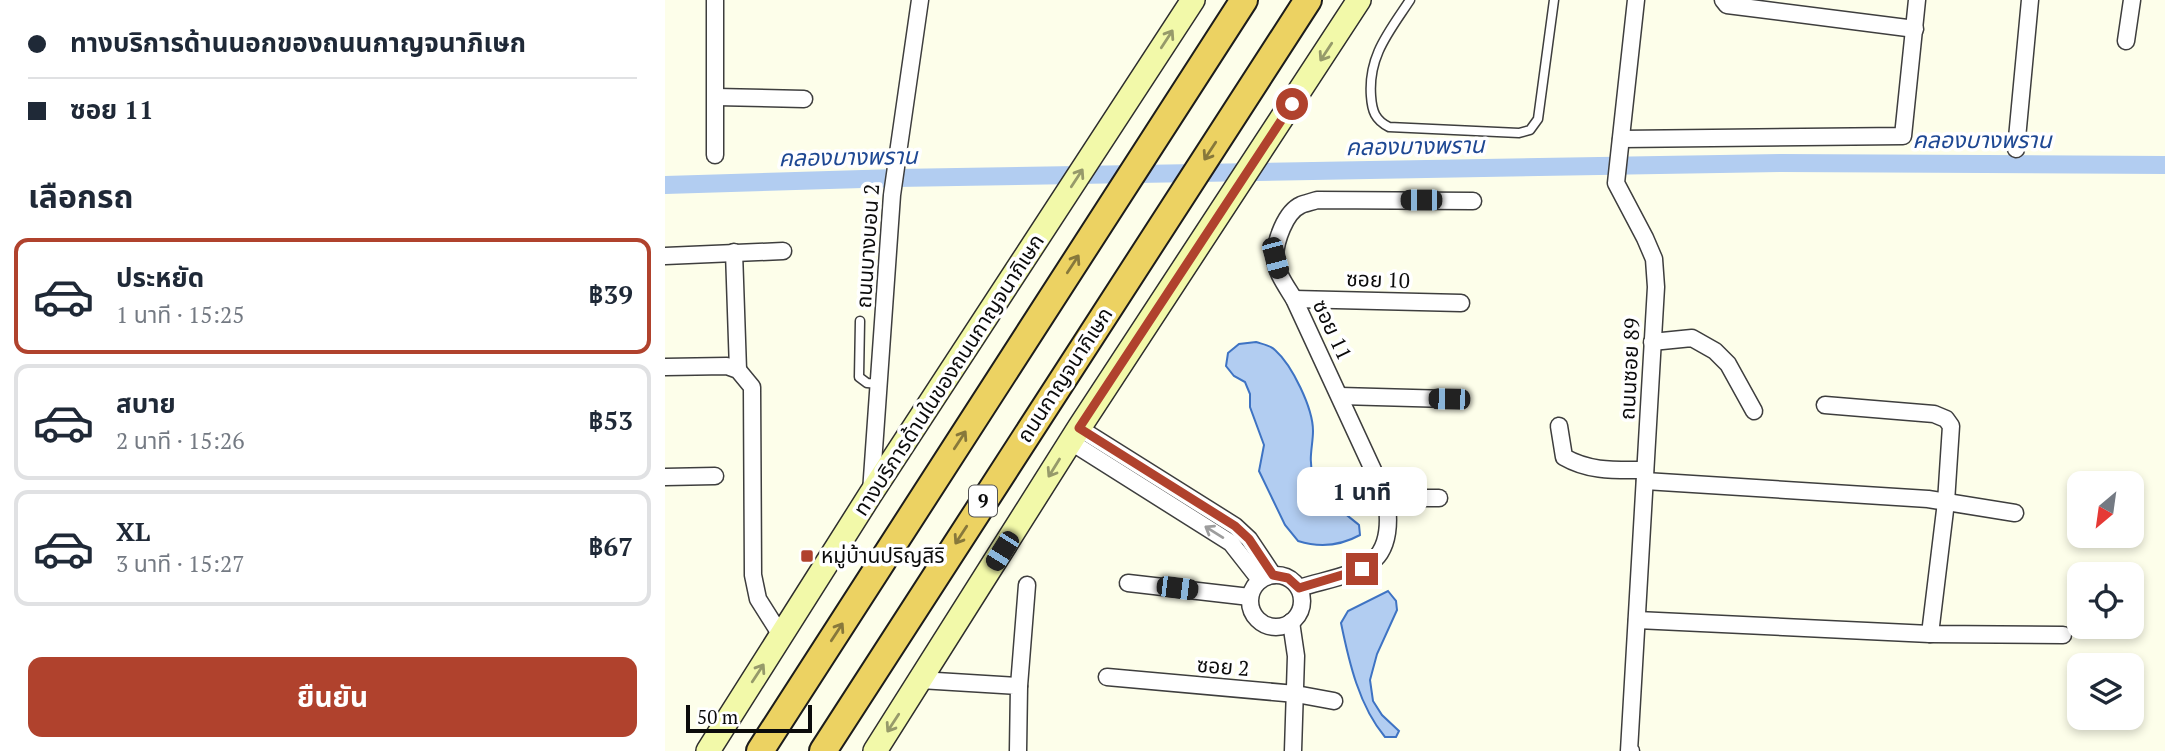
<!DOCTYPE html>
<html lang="th">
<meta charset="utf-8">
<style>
:root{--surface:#fff;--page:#f6f6f7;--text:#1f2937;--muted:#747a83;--line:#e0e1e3;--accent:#b0422d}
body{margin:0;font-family:"PT Serif","Noto Sans Thai",serif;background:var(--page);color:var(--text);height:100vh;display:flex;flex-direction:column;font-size:26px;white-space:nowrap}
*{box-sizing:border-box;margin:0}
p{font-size:23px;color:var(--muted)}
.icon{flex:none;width:38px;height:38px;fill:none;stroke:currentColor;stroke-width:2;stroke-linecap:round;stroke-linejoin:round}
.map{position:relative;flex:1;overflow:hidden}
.panel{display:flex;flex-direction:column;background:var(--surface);width:665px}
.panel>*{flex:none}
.banner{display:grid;align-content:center;height:154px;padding:0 28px;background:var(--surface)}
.needle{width:46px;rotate:209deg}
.controls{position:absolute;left:1402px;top:471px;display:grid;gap:14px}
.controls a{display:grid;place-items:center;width:77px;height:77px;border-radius:14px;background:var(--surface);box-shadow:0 4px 10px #0003;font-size:35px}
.scale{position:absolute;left:21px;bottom:18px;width:126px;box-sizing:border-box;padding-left:7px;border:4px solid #0b0b0b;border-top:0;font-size:19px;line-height:24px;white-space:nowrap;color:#0b0b0b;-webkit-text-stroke:5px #fff;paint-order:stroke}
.end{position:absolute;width:32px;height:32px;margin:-16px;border:9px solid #b0422d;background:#fff;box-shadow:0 0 0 4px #fff}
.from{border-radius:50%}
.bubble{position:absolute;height:49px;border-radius:14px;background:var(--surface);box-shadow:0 4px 10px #0003;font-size:23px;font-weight:700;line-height:49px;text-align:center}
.car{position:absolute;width:21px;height:42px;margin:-21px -10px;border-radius:9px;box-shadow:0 0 5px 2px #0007;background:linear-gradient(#222 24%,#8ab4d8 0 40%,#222 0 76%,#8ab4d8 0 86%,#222 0)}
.banner b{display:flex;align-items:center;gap:24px;height:66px;font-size:26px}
.banner b+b{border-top:2px solid var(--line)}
.banner i{width:18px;height:18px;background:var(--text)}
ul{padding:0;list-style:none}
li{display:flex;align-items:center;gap:21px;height:116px;margin:0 14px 10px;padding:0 14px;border:4px solid var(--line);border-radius:14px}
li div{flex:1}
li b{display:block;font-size:26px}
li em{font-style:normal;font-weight:700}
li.on{border-color:var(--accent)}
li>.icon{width:63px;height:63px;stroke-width:1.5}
h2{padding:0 28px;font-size:32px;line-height:84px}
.primary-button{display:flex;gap:14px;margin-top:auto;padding:14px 28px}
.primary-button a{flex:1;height:80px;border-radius:14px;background:var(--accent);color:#fff;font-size:28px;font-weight:700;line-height:80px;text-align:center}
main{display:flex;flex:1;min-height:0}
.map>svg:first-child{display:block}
.water{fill:#b2cdf1;stroke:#3e73c3;stroke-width:2}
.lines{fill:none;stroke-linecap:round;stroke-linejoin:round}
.canal{stroke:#b2cdf1;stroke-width:18}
.service-casing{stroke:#3e3e3e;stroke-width:11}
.minor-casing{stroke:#3e3e3e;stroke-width:19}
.secondary-casing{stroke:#2d2d2d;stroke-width:26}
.trunk-casing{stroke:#1c1c1c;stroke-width:30}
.service{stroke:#fff;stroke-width:8}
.minor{stroke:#fff;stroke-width:16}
.secondary{stroke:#f2f9a9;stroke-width:23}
.trunk{stroke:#ecd262;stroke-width:26}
.oneway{stroke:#969a6a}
.oneway2{stroke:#87783b}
.oneway3{stroke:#9d9d9d}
.route{stroke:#b0422d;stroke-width:9}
.poi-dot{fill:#b0422d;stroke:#fff;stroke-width:2.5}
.labels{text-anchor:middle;stroke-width:7;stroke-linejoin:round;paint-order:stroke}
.shield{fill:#fff;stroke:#545454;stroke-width:2}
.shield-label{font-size:19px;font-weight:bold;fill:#0b0b0b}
.street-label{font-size:21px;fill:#0b0b0b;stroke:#fff}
.poi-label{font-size:21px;fill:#0b0b0b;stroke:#fff;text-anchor:start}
.water-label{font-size:23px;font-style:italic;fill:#1e4893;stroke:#fff}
</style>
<main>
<section class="panel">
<div class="banner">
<b><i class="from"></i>ทางบริการด้านนอกของถนนกาญจนาภิเษก</b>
<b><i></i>ซอย 11</b>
</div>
<h2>เลือกรถ</h2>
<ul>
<li class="on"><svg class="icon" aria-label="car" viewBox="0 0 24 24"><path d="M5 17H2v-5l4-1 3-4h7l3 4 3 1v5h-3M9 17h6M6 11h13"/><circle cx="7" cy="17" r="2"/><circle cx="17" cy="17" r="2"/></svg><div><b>ประหยัด</b><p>1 นาที · 15:25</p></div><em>฿39</em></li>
<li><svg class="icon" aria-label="car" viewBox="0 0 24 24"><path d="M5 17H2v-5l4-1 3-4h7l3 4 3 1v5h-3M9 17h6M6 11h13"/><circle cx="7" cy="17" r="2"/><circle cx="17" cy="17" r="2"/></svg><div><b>สบาย</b><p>2 นาที · 15:26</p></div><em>฿53</em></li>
<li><svg class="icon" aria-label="car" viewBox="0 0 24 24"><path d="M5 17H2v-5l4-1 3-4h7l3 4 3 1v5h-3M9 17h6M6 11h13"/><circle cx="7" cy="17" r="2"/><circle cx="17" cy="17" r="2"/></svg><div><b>XL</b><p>3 นาที · 15:27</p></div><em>฿67</em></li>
</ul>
<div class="primary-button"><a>ยืนยัน</a></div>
</section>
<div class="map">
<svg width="1500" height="751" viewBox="0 0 1500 751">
<rect width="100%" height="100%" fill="#fdfeea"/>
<g class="water">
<path d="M591,342C597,344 605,345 610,350C627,365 648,408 648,431C648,445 643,460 648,474C656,497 676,510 694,525L695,535C675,546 655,548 633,541L620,525L594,471L599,445L585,407V394L580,382L569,376L561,366L563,353L574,344Z"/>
<path d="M723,591L731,601L732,610L712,654L705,680L708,701L717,715L734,731L731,737H720C694,706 684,662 676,623L683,611Z"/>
</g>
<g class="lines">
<polyline class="canal" points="0,185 231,178 1116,163 1500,165"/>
<defs>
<g id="service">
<path d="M745,0C724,32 703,56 706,96C707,111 710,120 724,127L854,133L865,130L873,119L889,0"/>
<polyline points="195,321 194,377 202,383 215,384"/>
</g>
<g id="minor">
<polyline points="1058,0 1062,5 1250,29"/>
<polyline points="1461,41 1467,0"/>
<polyline points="51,97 139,99"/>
<polyline points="956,139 1238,136 1252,0"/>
<polyline points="1351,149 1365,0"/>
<polyline points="50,155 50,0"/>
<polyline points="69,252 73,370"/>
<polyline points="0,256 118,251"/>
<polyline points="629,299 796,303"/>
<polyline points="987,342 1027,338 1050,351 1063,364 1089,411"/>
<polyline points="0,367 62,366 73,370 87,387 88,575 93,599 117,637"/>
<polyline points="675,396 784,399"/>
<polyline points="1160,405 1269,414 1281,419 1286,426 1281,502 1265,634"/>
<path d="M894,426L899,457C925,472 951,470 980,470"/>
<polyline points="414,428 570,526 584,539 608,575"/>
<polyline points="406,442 566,543 595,580"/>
<polyline points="0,477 50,476"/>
<polyline points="980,481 1263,499 1350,513"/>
<polyline points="206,492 227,195 255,0"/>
<polyline points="721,498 774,498"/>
<circle cx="611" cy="601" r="26"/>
<polyline points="463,583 585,597"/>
<path d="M634,588C691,571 733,572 721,498L629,299C622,287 611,273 610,258C610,242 620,212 636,205C640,203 647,202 652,200L808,201"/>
<polyline points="972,620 1265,634 1398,635"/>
<polyline points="626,622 631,656 628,751"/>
<polyline points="442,677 631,694 669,701"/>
<polyline points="255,680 354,686 353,751"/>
<polyline points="354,686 362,585"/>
<polyline points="966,751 964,751 991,287 989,259 980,238 951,183 971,0"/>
</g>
<g id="secondary">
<polyline points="43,751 205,495 528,0"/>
<polyline points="210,751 414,428 694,0"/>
</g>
<g id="trunk">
<polyline points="95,751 579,0"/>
<polyline points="158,751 643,0"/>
</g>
</defs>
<use href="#service" class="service-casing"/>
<use href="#minor" class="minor-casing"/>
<use href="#secondary" class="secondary-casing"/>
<use href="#trunk" class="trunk-casing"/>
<use href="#service" class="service"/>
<use href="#minor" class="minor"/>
<use href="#secondary" class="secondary"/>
<use href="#trunk" class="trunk"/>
</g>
<defs><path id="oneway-shaft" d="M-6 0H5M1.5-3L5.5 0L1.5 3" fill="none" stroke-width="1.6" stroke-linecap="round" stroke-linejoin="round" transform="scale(1.75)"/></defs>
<g class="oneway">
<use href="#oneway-shaft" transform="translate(502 39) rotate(-57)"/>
<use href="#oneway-shaft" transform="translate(661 52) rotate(123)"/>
<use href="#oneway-shaft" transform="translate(412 178) rotate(-57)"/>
<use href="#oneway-shaft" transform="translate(389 468) rotate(122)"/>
<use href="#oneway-shaft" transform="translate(93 673) rotate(-57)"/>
<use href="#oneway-shaft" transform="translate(228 723) rotate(123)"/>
</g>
<g class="oneway2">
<use href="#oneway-shaft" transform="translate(545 151) rotate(123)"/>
<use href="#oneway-shaft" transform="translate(408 264) rotate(-57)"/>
<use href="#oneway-shaft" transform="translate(295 440) rotate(-57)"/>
<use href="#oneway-shaft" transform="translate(296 535) rotate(123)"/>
<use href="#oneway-shaft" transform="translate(172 632) rotate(-57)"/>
</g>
<use class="oneway3" href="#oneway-shaft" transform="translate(549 532) rotate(-148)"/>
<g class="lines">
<polyline class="route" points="627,104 414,428 570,526 584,539 608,575 623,578 634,588 697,569"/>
</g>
<rect class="poi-dot" x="135" y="549" width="14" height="14" rx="3.5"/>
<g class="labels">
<rect class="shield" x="304" y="485.5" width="28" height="31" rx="5"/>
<g class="shield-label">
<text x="318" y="508">9</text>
</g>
<g class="street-label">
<text transform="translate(203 246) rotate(-86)" y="7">ถนนบางบอน 2</text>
<text transform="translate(713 280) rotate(2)" y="7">ซอย 10</text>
<text transform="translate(667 330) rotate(65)" y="7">ซอย 11</text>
<text transform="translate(965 369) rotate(-87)" y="7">ถนนซอย 89</text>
<text transform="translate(284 375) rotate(-57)" y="7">ทางบริการด้านในของถนนกาญจนาภิเษก</text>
<text transform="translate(400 375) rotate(-57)" y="7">ถนนกาญจนาภิเษก</text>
<text transform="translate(558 667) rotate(5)" y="7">ซอย 2</text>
</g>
<g class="poi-label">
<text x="156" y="563">หมู่บ้านปริญสิริ</text>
</g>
<g class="water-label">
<text x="1317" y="148">คลองบางพราน</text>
<text transform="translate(750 146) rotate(-1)" y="8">คลองบางพราน</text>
<text transform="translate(183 157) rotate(-1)" y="8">คลองบางพราน</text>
</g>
</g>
</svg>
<div class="controls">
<a><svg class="needle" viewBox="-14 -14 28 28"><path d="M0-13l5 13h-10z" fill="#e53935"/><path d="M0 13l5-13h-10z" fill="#747a83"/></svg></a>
<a><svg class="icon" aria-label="locate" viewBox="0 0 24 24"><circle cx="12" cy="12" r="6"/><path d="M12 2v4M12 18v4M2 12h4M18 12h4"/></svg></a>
<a><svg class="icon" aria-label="layers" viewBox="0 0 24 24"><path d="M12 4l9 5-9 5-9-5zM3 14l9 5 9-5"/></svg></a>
</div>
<div class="scale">50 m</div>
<i class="end from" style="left:627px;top:104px"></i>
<i class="end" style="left:697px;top:569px"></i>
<div class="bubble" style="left:632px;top:467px;width:130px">1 นาที</div>
<i class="car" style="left:756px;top:200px;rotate:270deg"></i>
<i class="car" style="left:610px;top:258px;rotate:165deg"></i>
<i class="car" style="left:784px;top:399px;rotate:271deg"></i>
<i class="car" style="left:337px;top:551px;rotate:212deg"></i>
<i class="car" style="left:512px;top:588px;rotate:97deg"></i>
</div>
</main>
